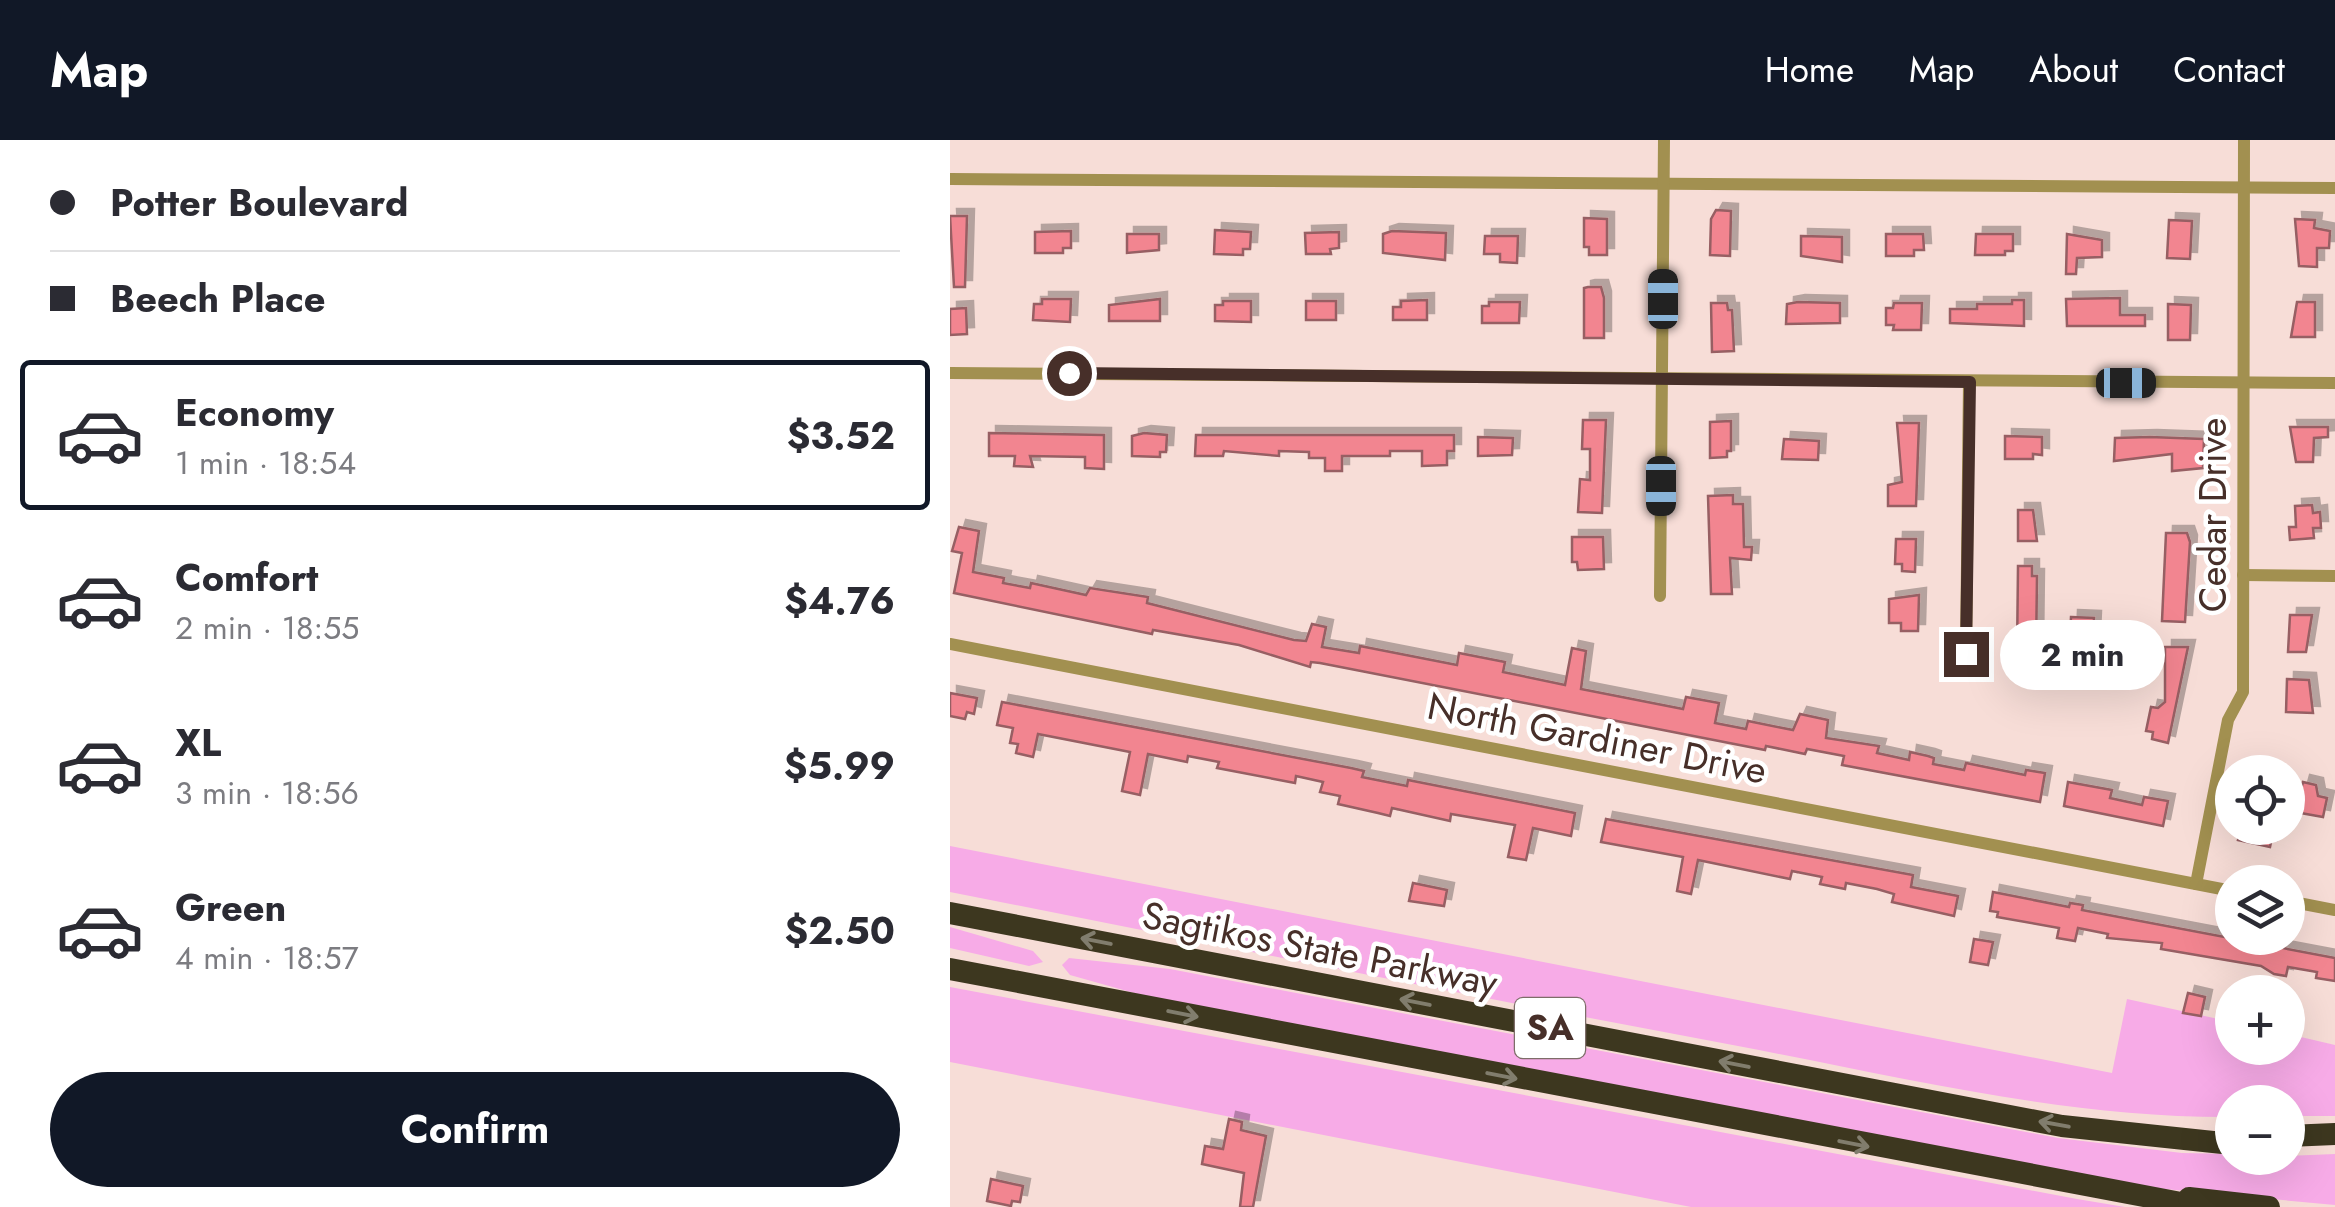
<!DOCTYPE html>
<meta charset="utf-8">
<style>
:root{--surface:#fff;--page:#f7f7f7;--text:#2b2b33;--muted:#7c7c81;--line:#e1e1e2;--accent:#111827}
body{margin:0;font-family:Jost,sans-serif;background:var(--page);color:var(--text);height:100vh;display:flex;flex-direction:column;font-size:38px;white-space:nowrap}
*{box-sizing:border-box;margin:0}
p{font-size:32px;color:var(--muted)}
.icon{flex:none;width:55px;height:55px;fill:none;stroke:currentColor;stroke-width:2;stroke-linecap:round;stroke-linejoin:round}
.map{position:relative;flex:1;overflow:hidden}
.side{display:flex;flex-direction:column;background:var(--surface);width:950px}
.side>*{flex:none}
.top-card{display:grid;align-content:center;height:220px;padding:0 50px;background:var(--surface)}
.controls{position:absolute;left:1265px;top:615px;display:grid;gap:20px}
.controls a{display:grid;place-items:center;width:90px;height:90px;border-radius:50%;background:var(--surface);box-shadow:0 10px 40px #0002;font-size:50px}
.end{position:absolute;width:45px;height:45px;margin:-22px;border:12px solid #472f29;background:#fff;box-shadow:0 0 0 5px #fff}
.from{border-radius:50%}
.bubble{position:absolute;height:70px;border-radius:35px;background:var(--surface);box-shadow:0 10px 40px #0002;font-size:32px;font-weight:700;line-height:70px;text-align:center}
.car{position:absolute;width:30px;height:60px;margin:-30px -15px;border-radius:12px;box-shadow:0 0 8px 2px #0007;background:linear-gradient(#222 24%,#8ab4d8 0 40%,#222 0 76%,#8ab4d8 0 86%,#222 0)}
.top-card b{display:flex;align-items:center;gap:35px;height:95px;font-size:38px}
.top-card b+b{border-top:2px solid var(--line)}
.top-card i{width:25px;height:25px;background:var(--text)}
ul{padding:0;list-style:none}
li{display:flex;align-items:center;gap:30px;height:150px;margin:0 20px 15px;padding:0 30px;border:5px solid transparent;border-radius:10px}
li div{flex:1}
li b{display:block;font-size:38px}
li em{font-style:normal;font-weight:700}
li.selected{border-color:var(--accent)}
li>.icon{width:90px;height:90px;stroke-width:1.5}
.cta{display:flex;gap:20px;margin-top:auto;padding:20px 50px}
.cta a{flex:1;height:115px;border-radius:60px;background:var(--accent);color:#fff;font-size:40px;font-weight:700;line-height:115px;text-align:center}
header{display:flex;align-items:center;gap:60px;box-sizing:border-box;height:140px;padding:0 50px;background:var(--accent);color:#fff}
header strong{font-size:48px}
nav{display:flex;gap:55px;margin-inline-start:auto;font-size:35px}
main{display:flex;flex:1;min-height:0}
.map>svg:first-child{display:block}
.green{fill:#f7abe7}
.building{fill:#f28590;stroke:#975e63;stroke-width:2.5;filter:url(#shadow)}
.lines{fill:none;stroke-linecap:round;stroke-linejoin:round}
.street{stroke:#a29050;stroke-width:12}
.highway{stroke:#3d371f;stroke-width:22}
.oneway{stroke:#817d6d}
.route{stroke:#472f29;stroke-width:12}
.labels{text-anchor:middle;stroke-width:9;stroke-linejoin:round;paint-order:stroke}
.shield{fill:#fff;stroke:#7e6d69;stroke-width:2.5}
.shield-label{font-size:35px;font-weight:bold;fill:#472f29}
.street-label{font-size:38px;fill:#472f29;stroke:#fff}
</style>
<header>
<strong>Map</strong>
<nav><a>Home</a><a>Map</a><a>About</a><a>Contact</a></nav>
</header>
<main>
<section class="side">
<div class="top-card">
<b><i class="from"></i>Potter Boulevard</b>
<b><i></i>Beech Place</b>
</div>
<ul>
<li class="selected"><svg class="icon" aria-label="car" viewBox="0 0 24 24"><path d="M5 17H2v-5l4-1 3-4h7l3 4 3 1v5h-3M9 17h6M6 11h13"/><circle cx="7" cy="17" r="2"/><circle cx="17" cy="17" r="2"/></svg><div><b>Economy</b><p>1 min · 18:54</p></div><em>$3.52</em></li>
<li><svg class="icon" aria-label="car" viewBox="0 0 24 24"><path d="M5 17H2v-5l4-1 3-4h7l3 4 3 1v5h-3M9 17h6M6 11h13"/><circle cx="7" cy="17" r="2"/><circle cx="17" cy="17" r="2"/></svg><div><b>Comfort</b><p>2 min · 18:55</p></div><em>$4.76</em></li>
<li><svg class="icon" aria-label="car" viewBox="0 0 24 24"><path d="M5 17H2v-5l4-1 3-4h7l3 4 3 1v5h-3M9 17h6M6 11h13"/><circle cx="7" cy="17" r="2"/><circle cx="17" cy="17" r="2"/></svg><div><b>XL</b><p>3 min · 18:56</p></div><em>$5.99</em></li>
<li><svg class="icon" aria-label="car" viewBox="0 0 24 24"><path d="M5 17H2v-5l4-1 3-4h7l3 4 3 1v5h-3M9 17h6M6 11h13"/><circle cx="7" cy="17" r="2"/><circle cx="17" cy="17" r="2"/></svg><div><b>Green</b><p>4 min · 18:57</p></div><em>$2.50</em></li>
</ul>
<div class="cta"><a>Confirm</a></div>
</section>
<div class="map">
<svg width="1385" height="1067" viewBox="0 0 1385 1067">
<defs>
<filter id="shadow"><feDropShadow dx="7" dy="-7" stdDeviation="0" flood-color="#0004"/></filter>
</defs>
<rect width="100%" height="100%" fill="#f7ddd7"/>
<g class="green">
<path d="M0,706L1162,933L1177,859L1282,882V908H1338V894L1385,905V976H1338V962H1282V977C1116,978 951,937 788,906C525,857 263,804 0,752Z"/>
<polygon points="0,787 83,811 93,822 79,826 0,808"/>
<polygon points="119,818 220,829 1108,998 1232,1013 1282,1014 1282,1018 1385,1014 1385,1065 1193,1047 223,864 120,835 112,825"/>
<polygon points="0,847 1127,1059 1175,1067 741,1067 0,922"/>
</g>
<g class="building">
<polygon points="766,70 781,71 780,116 760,115 761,79"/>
<polygon points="0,76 17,76 15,147 4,147"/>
<polygon points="634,78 657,79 657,115 639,115 639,107 634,107"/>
<polygon points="1345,79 1365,80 1364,88 1380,91 1379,108 1367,108 1367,127 1349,126"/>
<polygon points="1219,80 1242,81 1240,119 1217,118"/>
<polygon points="265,90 301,92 300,109 293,109 293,115 264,114"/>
<polygon points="121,91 121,108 113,108 113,113 85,113 85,92"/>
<polygon points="442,91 496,93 495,120 433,113 433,94"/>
<polygon points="389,92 389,108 380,109 381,114 356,114 355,93"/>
<polygon points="177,94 209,94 209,110 177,113"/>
<polygon points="936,94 973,94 974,110 964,110 964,116 936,116"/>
<polygon points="1026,94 1063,94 1063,111 1055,111 1055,115 1025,115"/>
<polygon points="1117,94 1152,100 1152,117 1127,118 1126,134 1116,134"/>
<polygon points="535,96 568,96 567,123 550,122 550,114 534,114"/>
<polygon points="851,96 892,97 892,122 851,116"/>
<polygon points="638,147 651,147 654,158 654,198 634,198 634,148"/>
<polygon points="1170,158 1170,175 1195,175 1195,186 1117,186 1116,159"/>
<polygon points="92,159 121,159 120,182 83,180 84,164 92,164"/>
<polygon points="210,159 210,181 159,181 159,165"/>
<polygon points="477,160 477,180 443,180 443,167 451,167 451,161"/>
<polygon points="1062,160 1074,160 1074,186 1000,183 1000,169 1027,169 1027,164 1062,164"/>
<polygon points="273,161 301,161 301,182 265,181 265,165 273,165"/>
<rect x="356" y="161" width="30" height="19"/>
<polygon points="539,162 570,162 569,183 532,183 532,166 539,166"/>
<polygon points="848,162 890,163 890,183 836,184 837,164"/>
<polygon points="1347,162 1365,162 1365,197 1341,197"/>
<polygon points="761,163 777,163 778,170 782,170 784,211 762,212"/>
<polygon points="944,163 972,163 971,190 943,190 944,185 936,185 936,168 943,168"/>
<polygon points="1218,164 1241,165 1240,200 1218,200"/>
<polygon points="16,168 17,194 0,195 0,169"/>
<polygon points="633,280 656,280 652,373 628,372 630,339 640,340 640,309 632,309"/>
<polygon points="781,281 781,311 777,311 777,317 760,318 760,282"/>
<polygon points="947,283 969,283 966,366 938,366 938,345 952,342"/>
<polygon points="1340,287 1378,287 1378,297 1364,298 1363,322 1346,322"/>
<polygon points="39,293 154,295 154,329 135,328 135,317 80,316 83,327 64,326 65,316 39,316"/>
<polygon points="194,293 217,295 216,312 210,312 210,317 182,316 182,296"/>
<polygon points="246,295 504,295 504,311 497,311 497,325 472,326 472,311 440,311 440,316 392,316 392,331 375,331 375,318 359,318 359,312 329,311 329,316 274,311 273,316 245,316"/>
<polygon points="1055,296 1092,297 1092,315 1083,314 1083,319 1055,319"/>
<polygon points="528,297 563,298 562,315 528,316"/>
<polygon points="1200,297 1254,299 1253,328 1222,331 1222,314 1164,321 1165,298"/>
<polygon points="834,299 869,301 868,320 832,319"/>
<polygon points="783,355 783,364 793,364 794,407 802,407 801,420 780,418 782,454 761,454 758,356"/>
<polygon points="1362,365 1363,373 1370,372 1371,388 1363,388 1364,398 1340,400 1339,387 1346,387 1345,366"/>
<polygon points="1068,370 1083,370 1087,401 1068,401"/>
<polygon points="9,387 29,391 23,432 54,438 53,443 80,448 81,443 136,455 140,448 198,457 197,463 344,500 356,501 362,484 376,487 372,507 409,513 410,506 507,525 509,513 555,522 553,532 615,545 622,508 636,511 631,549 733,569 736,557 769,563 765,583 796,589 798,581 843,590 850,574 878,580 876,598 929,606 927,613 959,620 960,612 978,616 984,618 983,624 1014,630 1016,623 1075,635 1076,630 1095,633 1090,662 892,625 894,616 857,609 855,614 816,606 815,610 370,523 361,522 360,527 289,505 203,490 202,494 4,453 12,413 2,411"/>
<polygon points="1216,393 1237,393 1240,402 1235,482 1212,481"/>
<polygon points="622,397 653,397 654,429 628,430 627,422 622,422"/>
<polygon points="946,399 966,399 965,432 952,431 952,424 945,424"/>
<polygon points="1068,426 1082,426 1082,436 1087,436 1086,515 1067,515"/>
<polygon points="969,455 968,491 951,491 951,483 939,483 939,459"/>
<polygon points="1340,475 1362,475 1356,512 1338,512"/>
<polygon points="1121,477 1144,478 1143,499 1120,499"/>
<polygon points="1215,507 1238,507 1218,603 1202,599 1203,592 1196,591 1201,567 1208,568 1215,562"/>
<polygon points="1337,539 1359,540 1363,573 1336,572"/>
<polygon points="0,553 27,558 24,574 17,572 15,579 0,576"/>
<polygon points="52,562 401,628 414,631 412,637 457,646 458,640 625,673 621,696 583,688 576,720 558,717 565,685 501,674 500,681 442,668 440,676 428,673 388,664 390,656 370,652 373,642 346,636 345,643 267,628 269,622 238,616 237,622 198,614 190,655 172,651 180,612 88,594 83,617 66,613 68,604 60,603 63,588 47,585"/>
<polygon points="1118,642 1162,650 1160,658 1192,665 1194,657 1218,661 1213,686 1114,666"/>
<polygon points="1353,642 1366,645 1368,656 1377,658 1373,677 1345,672"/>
<polygon points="656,679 963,735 961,747 1008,756 1004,776 942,762 944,754 927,749 896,743 895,749 870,744 872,737 842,731 840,739 748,720 741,754 727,751 733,717 651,702"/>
<polygon points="1291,688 1324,688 1320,707 1288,700"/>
<polygon points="463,743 497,750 494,766 459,761"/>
<polygon points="1043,752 1119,767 1120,763 1133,765 1132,770 1385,818 1385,841 1366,838 1367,832 1338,827 1336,836 1324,834 1311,826 1211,809 1212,803 1157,798 1158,794 1128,788 1125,801 1107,798 1109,788 1047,777 1048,772 1040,771"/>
<polygon points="1024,799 1043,802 1038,825 1020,822"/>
<polygon points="1238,853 1255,857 1251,876 1233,873"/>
<polygon points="279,979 292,982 291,990 316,996 303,1067 290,1067 294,1033 252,1024 255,1006 273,1009"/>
<polygon points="41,1039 73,1046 70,1062 62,1061 61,1066 37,1061"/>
</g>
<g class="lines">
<g class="street">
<polyline points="0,39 1385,48"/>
<polyline points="0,233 1385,243"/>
<polyline points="1293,435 1385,436"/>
<polyline points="710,456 714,0"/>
<polyline points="0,504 1282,751"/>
<polyline points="1016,515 1019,242"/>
<polyline points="1246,744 1278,580 1293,552 1294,0"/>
<polyline points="1338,761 1385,770"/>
</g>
<g class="highway">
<polyline points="0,773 1112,986 1282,1004"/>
<polyline points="0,829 1252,1067"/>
<polyline points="1338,996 1385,994"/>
<polyline points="1239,1058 1319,1067"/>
</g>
</g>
<defs><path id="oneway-shaft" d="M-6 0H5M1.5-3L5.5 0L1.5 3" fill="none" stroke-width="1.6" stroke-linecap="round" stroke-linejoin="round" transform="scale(2.5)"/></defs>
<g class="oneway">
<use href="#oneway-shaft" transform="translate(146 801) rotate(-169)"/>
<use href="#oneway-shaft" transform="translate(465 862) rotate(-169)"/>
<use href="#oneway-shaft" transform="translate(233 874) rotate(11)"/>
<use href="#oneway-shaft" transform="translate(784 924) rotate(-169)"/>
<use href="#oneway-shaft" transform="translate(552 936) rotate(11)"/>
<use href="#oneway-shaft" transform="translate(1104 984) rotate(-170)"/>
<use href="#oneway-shaft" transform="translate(904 1004) rotate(11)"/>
</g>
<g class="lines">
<polyline class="route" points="119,233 1020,242 1016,514"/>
</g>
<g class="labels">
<rect class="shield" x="565" y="858" width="70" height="60" rx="8"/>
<g class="shield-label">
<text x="600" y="900">SA</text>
</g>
<g class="street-label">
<text transform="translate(1263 375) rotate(-90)" y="13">Cedar Drive</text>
<text transform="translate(647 598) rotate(11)" y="13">North Gardiner Drive</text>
<text transform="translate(370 809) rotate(11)" y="13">Sagtikos State Parkway</text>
</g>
</g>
</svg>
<div class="controls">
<a><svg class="icon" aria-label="locate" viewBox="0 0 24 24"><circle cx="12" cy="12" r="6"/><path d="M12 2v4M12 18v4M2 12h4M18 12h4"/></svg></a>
<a><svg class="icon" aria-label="layers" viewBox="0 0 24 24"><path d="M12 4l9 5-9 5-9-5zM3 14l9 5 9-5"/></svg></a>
<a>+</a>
<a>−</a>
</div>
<i class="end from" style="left:119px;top:233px"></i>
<i class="end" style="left:1016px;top:514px"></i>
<div class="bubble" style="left:1050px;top:480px;width:165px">2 min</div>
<i class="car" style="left:713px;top:159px;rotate:0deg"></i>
<i class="car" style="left:1176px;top:243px;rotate:90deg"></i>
<i class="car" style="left:711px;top:346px;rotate:180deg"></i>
</div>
</main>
